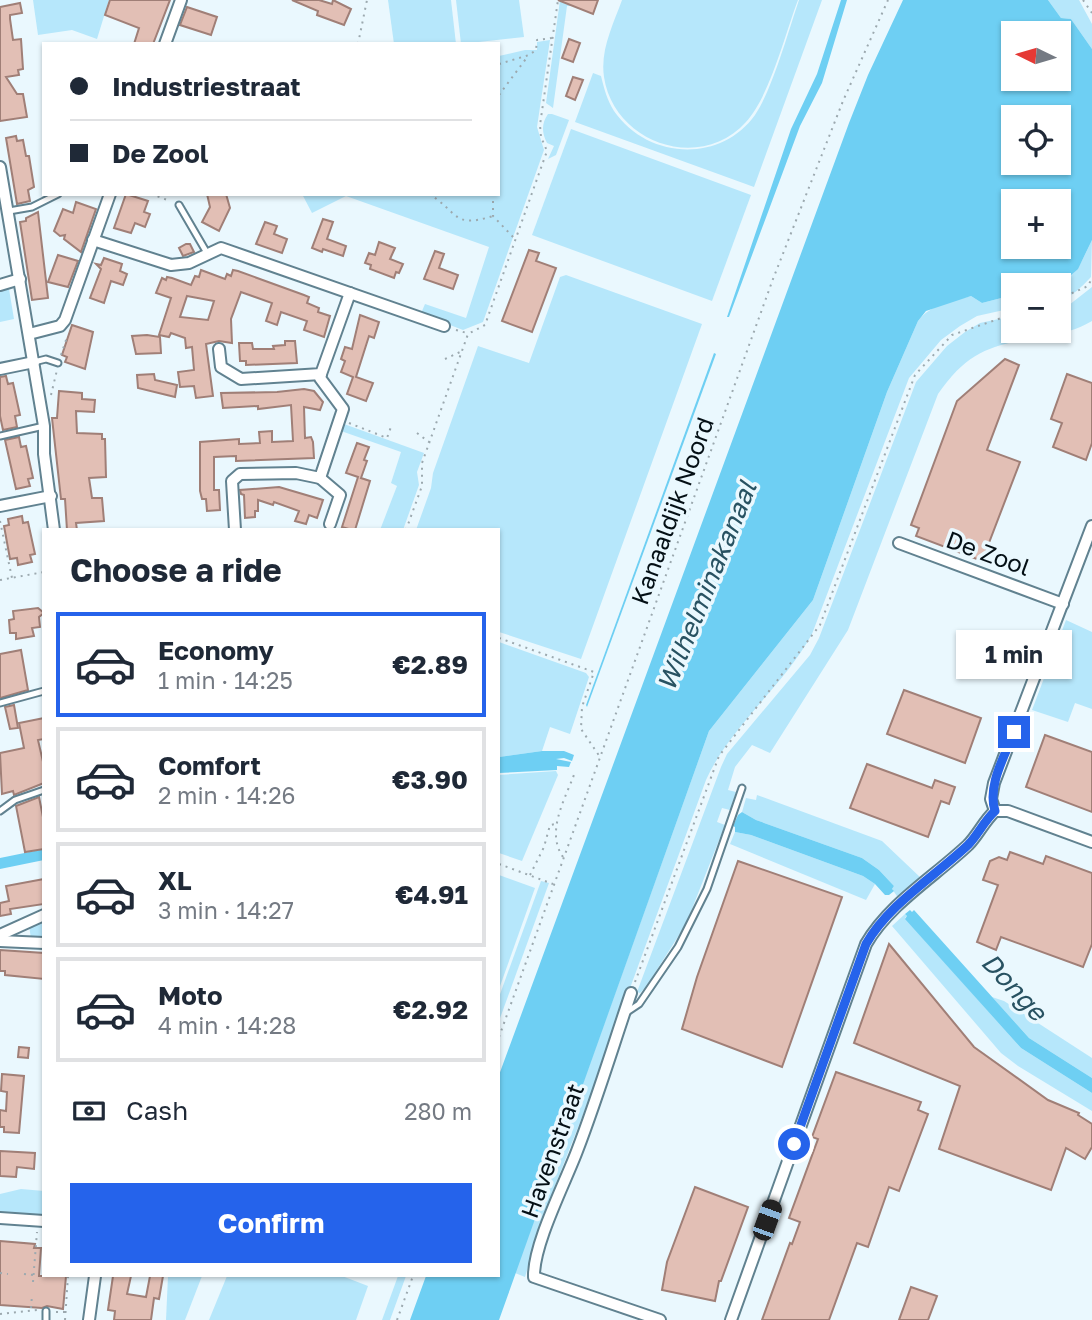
<!DOCTYPE html>
<meta charset="utf-8">
<style>
:root{--surface:#fff;--page:#f2f2f3;--text:#1f2937;--muted:#747a83;--line:#e0e1e3;--accent:#2563eb}
body{margin:0;font-family:"Golos Text",sans-serif;background:var(--page);color:var(--text);height:100vh;display:flex;flex-direction:column;font-size:26px;white-space:nowrap}
*{box-sizing:border-box;margin:0}
p{font-size:23px;color:var(--muted)}
.icon{flex:none;width:38px;height:38px;fill:none;stroke:currentColor;stroke-width:2;stroke-linecap:round;stroke-linejoin:round}
.map{position:relative;flex:1;overflow:hidden}
.panel{position:absolute;left:42px;top:528px;width:458px;height:749px;display:flex;flex-direction:column;background:var(--surface);border-radius:0px;box-shadow:0 2px 5px #0004}
.panel>*{flex:none}
.guide{position:absolute;left:42px;top:42px;width:458px;height:154px;border-radius:0px;box-shadow:0 2px 5px #0004;display:grid;align-content:center;height:154px;padding:0 28px;background:var(--surface)}
.needle{width:46px;rotate:275deg}
.controls{position:absolute;left:1001px;top:21px;display:grid;gap:14px}
.controls a{display:grid;place-items:center;width:70px;height:70px;border-radius:0px;background:var(--surface);box-shadow:0 2px 5px #0004;font-size:35px}
.end{position:absolute;width:32px;height:32px;margin:-16px;border:9px solid #2563eb;background:#fff;box-shadow:0 0 0 4px #fff}
.from{border-radius:50%}
.bubble{position:absolute;height:49px;border-radius:0px;background:var(--surface);box-shadow:0 2px 5px #0004;font-size:23px;font-weight:700;line-height:49px;text-align:center}
.car{position:absolute;width:21px;height:42px;margin:-21px -10px;border-radius:9px;box-shadow:0 0 5px 2px #0007;background:linear-gradient(#222 24%,#8ab4d8 0 40%,#222 0 76%,#8ab4d8 0 86%,#222 0)}
.guide b{display:flex;align-items:center;gap:24px;height:66px;font-size:26px}
.guide b+b{border-top:2px solid var(--line)}
.guide i{width:18px;height:18px;background:var(--text)}
ul{padding:0;list-style:none}
li{display:flex;align-items:center;gap:21px;height:105px;margin:0 14px 10px;padding:0 14px;border:4px solid var(--line);border-radius:0px}
li div{flex:1}
li b{display:block;font-size:26px}
li em{font-style:normal;font-weight:700}
li.current{border-color:var(--accent)}
li>.icon{width:63px;height:63px;stroke-width:1.5}
h2{padding:0 28px;font-size:32px;line-height:84px}
.pay{display:flex;align-items:center;gap:18px;height:77px;padding:0 28px;font-size:26px}
.pay p{margin-inline-start:auto}
.button{display:flex;gap:14px;margin-top:auto;padding:14px 28px}
.button a{flex:1;height:80px;border-radius:0px;background:var(--accent);color:#fff;font-size:28px;font-weight:700;line-height:80px;text-align:center}
.map>svg:first-child{display:block}
.green{fill:#b6e7fb}
.water{fill:#6ecff3;fill-rule:evenodd}
.building{fill:#e2bfb5;stroke:#a07f77;stroke-width:2;fill-rule:evenodd}
.lines{fill:none;stroke-linecap:round;stroke-linejoin:round}
.lane-casing{stroke:#618290;stroke-width:9}
.street-casing{stroke:#618290;stroke-width:14}
.path{stroke:#9ca9af;stroke-width:2;stroke-dasharray:2 5;stroke-linecap:butt}
.lane{stroke:#fff;stroke-width:5}
.street{stroke:#fff;stroke-width:10}
.route{stroke:#2563eb;stroke-width:9}
.labels{text-anchor:middle;stroke-width:7;stroke-linejoin:round;paint-order:stroke}
.street-label{font-size:24px;fill:#040f15;stroke:#eaf8fe}
.water-label{font-size:26px;font-style:italic;fill:#285262;stroke:#eaf8fe}
</style>
<div class="map">
<svg width="1092" height="1320" viewBox="0 0 1092 1320">
<rect width="100%" height="100%" fill="#eaf8fe"/>
<g class="green">
<polygon points="33,0 109,0 97,39 72,30 38,35"/>
<polygon points="388,0 451,0 456,44 394,44"/>
<polygon points="456,0 519,0 524,37 461,44"/>
<polygon points="560,0 572,0 570,6 567,6 553,108 546,103"/>
<path d="M622,0H798C785,34 770,96 746,122C700,173 614,143 604,77C600,50 613,25 622,0Z"/>
<path d="M799,0H822L754,187L575,122L593,73L601,76C604,88 607,100 614,111C647,159 720,164 755,115C773,88 788,32 799,0Z"/>
<polygon points="1048,0 1079,0 1092,24 1092,49 1071,19 1061,18"/>
<polygon points="550,40 537,127 544,150 483,322 463,330 424,315 422,311 425,304 466,318 489,247 346,196 312,213 302,194 499,194 499,56 525,50 537,50 537,42"/>
<path d="M548,114H552L569,120L556,155L548,159L554,146L547,143C542,133 541,124 548,114Z"/>
<polygon points="571,129 751,195 712,301 532,235"/>
<path d="M1092,240L1091,277C1081,287 1073,297 1059,299V285H1054C1076,280 1083,258 1092,240Z"/>
<polygon points="566,275 702,324 581,659 499,632 499,530 416,530 431,488 433,473 478,346 529,363 560,277"/>
<path d="M1092,287V321C1077,330 1063,333 1045,336C994,345 970,348 938,394L848,630L770,753L752,745L735,767L728,790L736,792L730,810L722,808L717,822L725,825L686,924L646,987L640,993L637,992L721,767L727,754L810,655L819,638L916,382L947,346L965,332L980,323L1013,316V331H1059V307L1069,305Z"/>
<polygon points="9,289 14,319 0,322 0,291"/>
<path d="M1013,295V308L977,316L960,326L941,340L909,378L812,634C783,687 731,725 706,780L595,1084L544,1214L525,1277L515,1273L709,731L813,600L887,392L918,321C931,304 952,301 971,296L982,303Z"/>
<polygon points="344,424 424,453 417,472 419,485 403,530 380,530 397,486 391,483 401,452 341,431"/>
<polygon points="1066,620 1092,632 1092,709 1075,703 1068,722 1032,710"/>
<polygon points="499,642 586,673 589,677 570,734 550,727 542,751 499,757"/>
<polygon points="556,771 558,775 522,861 499,853 499,775"/>
<polygon points="757,795 882,841 922,879 899,899 892,889 894,886 879,870 862,858 756,820 742,812 746,798 756,800"/>
<polygon points="735,832 751,835 863,876 875,884 866,900 730,844"/>
<polygon points="499,875 535,888 499,989"/>
<polygon points="541,881 549,883 499,1021 499,997"/>
<polygon points="905,914 907,916 905,918 1021,1048 1092,1093 1092,1111 1018,1066 1001,1053 892,926"/>
<polygon points="44,919 44,940 31,939 29,925"/>
<polygon points="992,997 1004,1001 1092,1058 1092,1078 1029,1038"/>
<polygon points="21,1189 44,1191 44,1215 0,1212 0,1194"/>
<polygon points="168,1276 202,1276 185,1320 166,1320"/>
<polygon points="227,1276 342,1276 368,1286 356,1320 209,1320"/>
<polygon points="398,1276 406,1276 390,1320 382,1320"/>
</g>
<g class="water">
<polygon points="841,0 847,0 822,83 800,126 729,317 727,317 791,129 817,74"/>
<path d="M903,0H1048L1061,18L1071,19L1092,49V240L1078,269L1061,284L1013,285V295L982,303L971,296L926,311L918,321L887,392L813,600L709,731L499,1320H410L426,1276H499V1075L849,123L868,75ZM1059,33V79H1013V33ZM1059,117V163H1013V117ZM1059,201V247H1013V201Z"/>
<polygon points="714,353 716,354 587,707 586,705"/>
<polygon points="542,751 564,751 574,755 572,761 564,758 556,759 571,762 569,767 557,766 557,770 499,773 499,757"/>
<polygon points="742,812 756,820 862,858 879,870 894,886 892,889 894,891 889,895 885,895 875,884 863,876 751,835 735,832 735,827 733,826 738,815"/>
<polygon points="44,849 44,860 0,869 0,858"/>
<polygon points="910,910 912,912 914,910 1029,1038 1092,1078 1092,1093 1021,1048 905,919 907,916 905,914"/>
</g>
<g class="building">
<polygon points="110,0 170,0 153,44 134,44 139,28 105,15"/>
<polygon points="292,0 319,0 332,4 333,0 351,9 344,25 317,15 318,11"/>
<polygon points="558,0 598,0 593,14"/>
<polygon points="20,3 22,13 10,15 10,19 13,40 21,39 23,69 18,70 19,75 6,77 17,94 23,94 27,117 0,121 0,7"/>
<polygon points="187,7 217,17 211,35 180,25"/>
<polygon points="569,39 580,43 573,62 562,58"/>
<polygon points="573,77 583,80 575,100 566,96"/>
<polygon points="16,136 17,141 23,140 26,156 29,156 34,187 28,190 30,201 17,204 6,138"/>
<polygon points="126,194 148,201 144,212 150,214 145,227 135,223 131,233 114,228"/>
<polygon points="207,194 226,194 230,208 219,231 202,222 210,207"/>
<polygon points="76,202 96,209 81,252 64,239 65,235 60,236 54,231 63,209 73,213"/>
<polygon points="38,212 48,298 32,300 20,222 26,221 26,218"/>
<polygon points="323,219 333,222 327,239 346,246 343,256 323,249 322,252 312,248"/>
<polygon points="265,222 277,226 274,234 287,239 282,253 256,244"/>
<polygon points="379,242 395,248 390,259 403,264 399,273 396,272 394,278 370,269 371,265 365,263 369,253 375,255"/>
<polygon points="186,244 190,244 194,252 183,256 179,248"/>
<polygon points="529,250 539,253 536,261 556,268 532,332 502,321"/>
<polygon points="435,251 444,254 439,268 458,275 453,289 424,279"/>
<polygon points="58,255 78,261 68,287 48,282"/>
<polygon points="104,258 122,264 120,271 127,274 123,285 111,281 104,303 90,298 101,269 96,264 101,265"/>
<path d="M201,270L225,279L227,274L231,276L233,270L238,271L304,295L309,297L307,303L319,308L318,312L330,316L324,337L304,330L307,321L281,312L277,325L266,321L272,303L241,292L231,319L232,343L219,341L206,344L213,396L196,398L194,386L180,387L178,372L194,370L192,347L186,348L185,338L171,333L169,337L159,335L171,298L156,293L162,278L166,280L167,277L172,278L191,285L195,276L199,277ZM187,296L214,301L208,320L180,317Z"/>
<polygon points="360,315 379,322 374,338 369,336 356,377 373,383 366,401 347,394 353,377 341,372 345,361 341,359 345,347 352,349"/>
<polygon points="72,325 93,332 85,369 65,362 67,357 62,355"/>
<polygon points="147,335 160,337 161,353 136,354 132,336"/>
<polygon points="285,341 295,341 297,363 246,365 246,361 240,361 239,343 252,343 253,349 274,349 273,346 285,345"/>
<polygon points="1005,359 1019,365 987,450 1020,462 982,561 916,536 919,528 911,525 957,401"/>
<polygon points="154,374 155,380 177,385 175,397 138,388 137,375"/>
<polygon points="1067,374 1092,383 1092,443 1086,460 1053,447 1062,423 1051,419"/>
<polygon points="6,376 8,384 13,383 20,415 15,416 17,427 3,430 0,416 0,377"/>
<polygon points="304,389 314,391 323,402 320,410 304,407 305,438 311,437 313,442 314,458 236,461 236,456 214,457 214,490 219,490 220,510 207,511 206,499 202,499 200,491 200,442 239,439 239,444 260,443 259,432 272,431 272,442 293,441 291,405 258,409 258,406 223,408 221,393 277,392"/>
<polygon points="59,391 82,393 82,399 95,400 94,412 76,411 77,433 102,434 102,439 105,439 106,477 89,478 92,498 102,498 104,521 76,523 77,530 67,530 65,499 61,499 52,418 57,418"/>
<polygon points="19,437 21,447 26,446 33,478 28,479 30,486 16,489 5,440"/>
<polygon points="357,443 369,447 364,460 367,461 361,478 370,481 355,530 352,530 342,527 358,477 346,473"/>
<polygon points="279,487 323,500 317,518 309,515 306,524 295,521 299,511 274,502 273,505 258,500 258,511 255,511 255,517 245,518 244,495 241,494 240,490"/>
<polygon points="22,516 23,523 28,522 35,554 30,555 32,562 18,565 17,558 10,559 4,526 9,525 8,519"/>
<polygon points="38,608 44,613 39,617 40,627 32,628 34,636 16,639 16,633 10,633 9,620 14,619 13,611"/>
<polygon points="21,650 28,690 0,698 0,654"/>
<polygon points="904,690 981,718 965,763 887,734"/>
<polygon points="14,705 18,728 10,729 5,707"/>
<polygon points="44,718 44,739 38,740 44,766 44,783 14,795 13,791 2,794 0,753 24,748 19,723"/>
<polygon points="1045,735 1092,752 1092,812 1026,787"/>
<polygon points="867,764 932,788 935,780 955,787 949,804 941,801 928,837 850,808"/>
<polygon points="39,797 44,822 44,849 25,852 16,806"/>
<polygon points="1010,852 1043,864 1046,856 1092,873 1092,944 1083,967 1001,937 996,950 977,942 998,885 983,880 990,861 999,857 1007,860"/>
<polygon points="738,861 842,897 782,1067 682,1029 697,977"/>
<polygon points="44,879 44,904 10,909 11,914 0,916 0,903 9,901 6,886"/>
<polygon points="889,944 974,1047 1048,1100 1079,1113 1078,1115 1092,1124 1092,1147 1085,1159 1066,1148 1051,1190 939,1149 960,1086 854,1043"/>
<polygon points="0,950 44,953 44,979 5,975 5,971 0,971"/>
<polygon points="19,1047 29,1048 28,1058 18,1057"/>
<polygon points="836,1072 921,1102 918,1110 928,1114 899,1191 889,1187 868,1247 857,1243 829,1320 762,1320 790,1243 792,1244 800,1222 789,1218 818,1139 812,1137"/>
<polygon points="2,1074 24,1076 19,1133 4,1132 4,1127 0,1127 0,1110 6,1111 7,1092 1,1091"/>
<polygon points="0,1151 35,1153 34,1169 17,1167 16,1177 0,1176"/>
<polygon points="695,1187 748,1207 721,1281 719,1281 715,1301 662,1290 667,1262"/>
<polygon points="0,1241 35,1244 34,1248 41,1248 39,1276 66,1276 63,1309 47,1306 42,1308 0,1305"/>
<polygon points="113,1276 131,1276 127,1294 146,1297 150,1276 163,1276 159,1299 154,1298 151,1320 114,1320 115,1311 108,1310"/>
<polygon points="911,1287 937,1296 928,1320 899,1320"/>
</g>
<g class="lines">
<defs>
<g id="lane">
<polyline points="179,205 207,253"/>
<polyline points="9,211 32,207 58,194"/>
<polyline points="34,362 46,359 58,363"/>
<polyline points="0,436 44,426"/>
<polyline points="0,703 44,691"/>
<polyline points="0,811 15,800 44,790"/>
<polyline points="627,1012 639,1004 678,947 707,889 742,788"/>
<polyline points="46,1320 46,1311"/>
</g>
<g id="street">
<polyline points="165,44 181,0"/>
<polyline points="0,167 44,426 44,454 54,530"/>
<polyline points="93,240 171,265 189,263 221,248 444,326"/>
<polyline points="0,285 20,279"/>
<polyline points="29,334 60,326 65,320 110,194"/>
<polyline points="219,349 221,367 241,379 321,374 350,293"/>
<polyline points="0,369 34,362"/>
<polyline points="320,478 340,495 330,524"/>
<polyline points="0,506 51,496"/>
<polyline points="235,530 232,481 240,474 296,473 320,478 343,409 320,378 321,374"/>
<polyline points="899,543 1063,604"/>
<polyline points="995,811 991,799 994,783 1092,526"/>
<polyline points="995,811 1008,811 1092,842"/>
<polyline points="0,935 44,915"/>
<polyline points="0,941 44,943"/>
<path d="M631,993C613,1046 597,1099 577,1151C565,1183 533,1245 534,1277L660,1320"/>
<polyline points="0,1218 44,1221"/>
<polyline points="89,1320 95,1276"/>
<path d="M731,1320L866,944C889,904 934,877 968,845C978,835 984,821 995,811"/>
</g>
</defs>
<use href="#lane" class="lane-casing"/>
<use href="#street" class="street-casing"/>
<g class="path">
<polyline points="1083,0 1092,13"/>
<polyline points="358,44 367,0"/>
<polyline points="499,64 529,55 536,50 537,40 552,38"/>
<polyline points="499,95 528,56"/>
<polyline points="151,194 170,201"/>
<path d="M429,194C459,212 452,229 493,216"/>
<polyline points="493,194 493,216 515,239"/>
<polyline points="1059,299 1088,286 1092,278"/>
<polyline points="456,330 467,333"/>
<polyline points="61,355 67,337"/>
<polyline points="445,359 460,352"/>
<polyline points="51,395 57,370"/>
<polyline points="349,423 387,438 392,424"/>
<polyline points="417,433 429,442"/>
<polyline points="0,521 12,578"/>
<polyline points="406,530 422,486 422,463 468,334 485,325 547,151 541,137 540,125 558,0"/>
<polyline points="0,580 44,572"/>
<polyline points="499,638 594,672 582,707 581,729 600,757"/>
<path d="M563,857C545,831 566,798 575,772"/>
<polyline points="499,864 553,884"/>
<polyline points="530,875 544,847 550,825 556,824"/>
<polyline points="635,982 719,756 820,625 915,375 952,335 1013,314"/>
<polyline points="499,1037 773,279 843,101 888,0"/>
<polyline points="0,1273 8,1274"/>
<polyline points="24,1274 33,1275"/>
<polyline points="33,1282 37,1232"/>
<polyline points="31,1308 32,1295"/>
<polyline points="56,1312 66,1312"/>
<polyline points="0,1314 37,1310"/>
<polyline points="65,1320 68,1276"/>
<polyline points="397,1320 413,1276"/>
</g>
<use href="#lane" class="lane"/>
<use href="#street" class="street"/>
</g>
<g class="lines">
<path class="route" d="M794,1144L866,944C889,904 934,877 968,845C978,835 984,821 995,811C987,785 1005,756 1014,732"/>
</g>
<g class="labels">
<g class="street-label">
<text transform="translate(673 511) rotate(-70)" y="8">Kanaaldijk Noord</text>
<text transform="translate(988 554) rotate(20)" y="8">De Zool</text>
<text transform="translate(553 1151) rotate(-70)" y="8">Havenstraat</text>
</g>
<g class="water-label">
<text transform="translate(707 586) rotate(-68)" y="9">Wilhelminakanaal</text>
<text transform="translate(1014 987) rotate(47)" y="9">Donge</text>
</g>
</g>
</svg>
<div class="controls">
<a><svg class="needle" viewBox="-14 -14 28 28"><path d="M0-13l5 13h-10z" fill="#e53935"/><path d="M0 13l5-13h-10z" fill="#747a83"/></svg></a>
<a><svg class="icon" aria-label="locate" viewBox="0 0 24 24"><circle cx="12" cy="12" r="6"/><path d="M12 2v4M12 18v4M2 12h4M18 12h4"/></svg></a>
<a>+</a>
<a>−</a>
</div>
<i class="end from" style="left:794px;top:1144px"></i>
<i class="end" style="left:1014px;top:732px"></i>
<div class="bubble" style="left:956px;top:630px;width:116px">1 min</div>
<i class="car" style="left:767px;top:1220px;rotate:20deg"></i>
<div class="guide">
<b><i class="from"></i>Industriestraat</b>
<b><i></i>De Zool</b>
</div>
<section class="panel">
<h2>Choose a ride</h2>
<ul>
<li class="current"><svg class="icon" aria-label="car" viewBox="0 0 24 24"><path d="M5 17H2v-5l4-1 3-4h7l3 4 3 1v5h-3M9 17h6M6 11h13"/><circle cx="7" cy="17" r="2"/><circle cx="17" cy="17" r="2"/></svg><div><b>Economy</b><p>1 min · 14:25</p></div><em>€2.89</em></li>
<li><svg class="icon" aria-label="car" viewBox="0 0 24 24"><path d="M5 17H2v-5l4-1 3-4h7l3 4 3 1v5h-3M9 17h6M6 11h13"/><circle cx="7" cy="17" r="2"/><circle cx="17" cy="17" r="2"/></svg><div><b>Comfort</b><p>2 min · 14:26</p></div><em>€3.90</em></li>
<li><svg class="icon" aria-label="car" viewBox="0 0 24 24"><path d="M5 17H2v-5l4-1 3-4h7l3 4 3 1v5h-3M9 17h6M6 11h13"/><circle cx="7" cy="17" r="2"/><circle cx="17" cy="17" r="2"/></svg><div><b>XL</b><p>3 min · 14:27</p></div><em>€4.91</em></li>
<li><svg class="icon" aria-label="car" viewBox="0 0 24 24"><path d="M5 17H2v-5l4-1 3-4h7l3 4 3 1v5h-3M9 17h6M6 11h13"/><circle cx="7" cy="17" r="2"/><circle cx="17" cy="17" r="2"/></svg><div><b>Moto</b><p>4 min · 14:28</p></div><em>€2.92</em></li>
</ul>
<div class="pay"><svg class="icon" aria-label="cash" viewBox="0 0 24 24"><path d="M3 7h18v10H3z"/><circle cx="12" cy="12" r="2"/></svg>Cash<p>280 m</p></div>
<div class="button"><a>Confirm</a></div>
</section>
</div>
